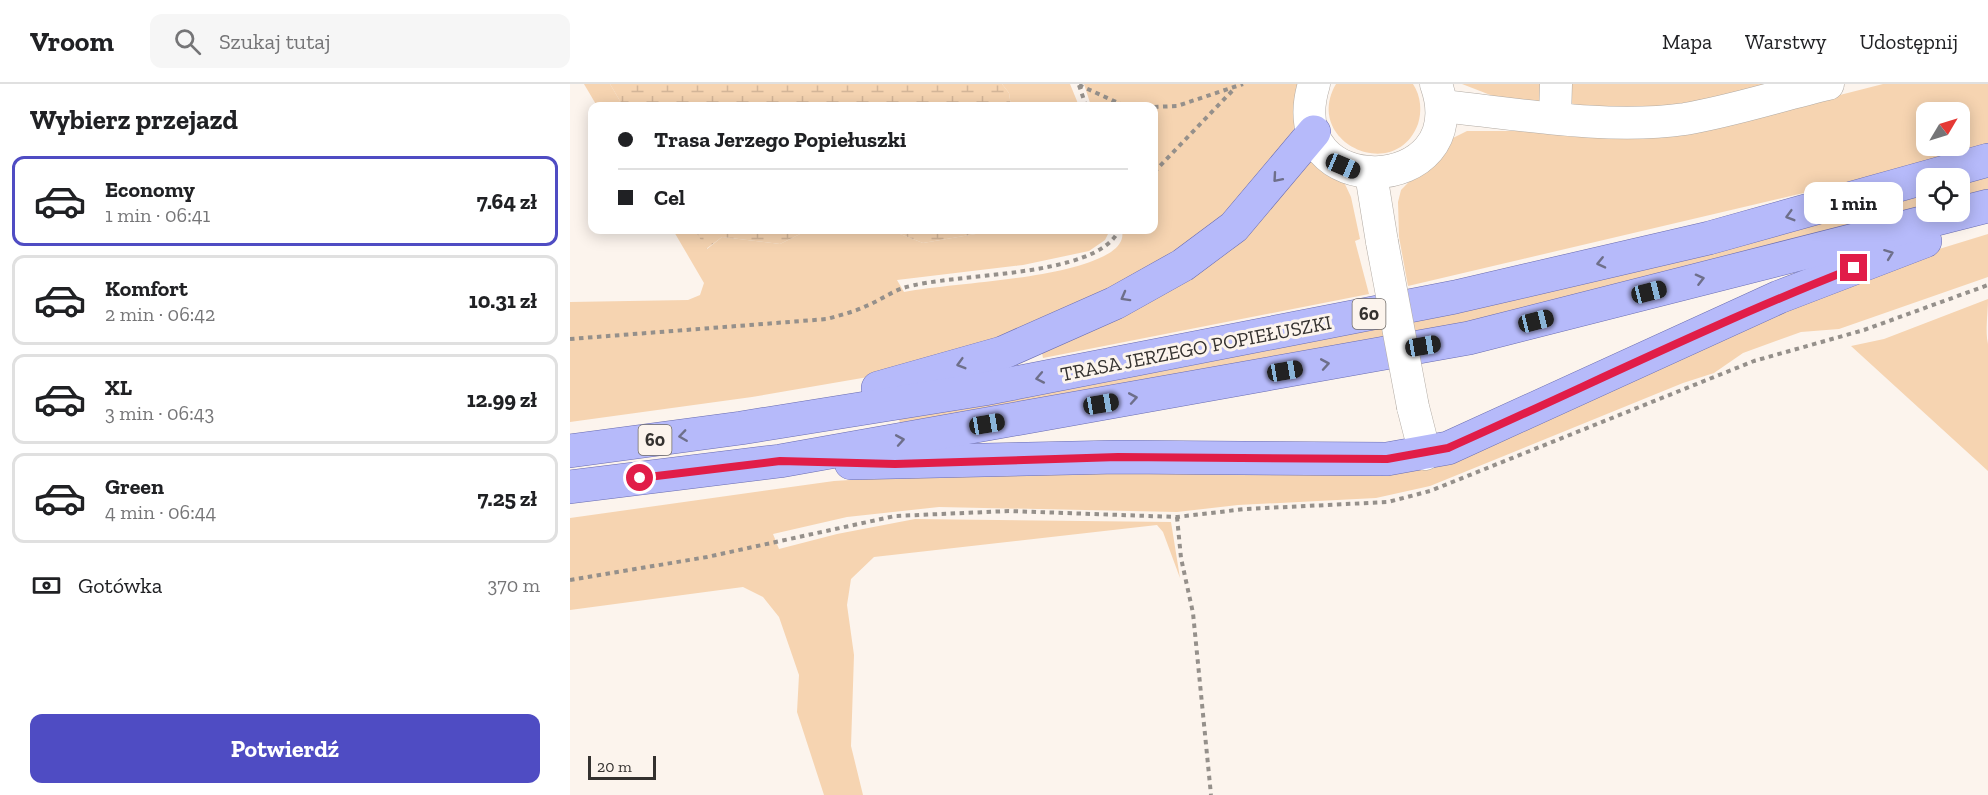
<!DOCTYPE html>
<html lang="pl">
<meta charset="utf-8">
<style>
:root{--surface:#fff;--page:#f6f6f6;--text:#202124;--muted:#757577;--line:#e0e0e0;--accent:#4f4cc3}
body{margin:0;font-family:"Zilla Slab",serif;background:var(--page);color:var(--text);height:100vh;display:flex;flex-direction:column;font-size:22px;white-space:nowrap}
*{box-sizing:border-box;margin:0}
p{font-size:20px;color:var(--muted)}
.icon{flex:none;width:33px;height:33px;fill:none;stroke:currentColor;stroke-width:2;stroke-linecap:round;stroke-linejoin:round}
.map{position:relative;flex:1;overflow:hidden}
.panel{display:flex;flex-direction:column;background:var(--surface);width:570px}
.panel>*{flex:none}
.guide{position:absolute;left:18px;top:18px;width:570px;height:132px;border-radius:12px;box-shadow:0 3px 15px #0003;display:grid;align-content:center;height:132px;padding:0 30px;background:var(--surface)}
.needle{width:39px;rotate:52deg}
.tools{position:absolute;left:1346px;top:18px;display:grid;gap:12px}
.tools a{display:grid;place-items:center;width:54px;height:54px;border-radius:12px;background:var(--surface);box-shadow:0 3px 15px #0003;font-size:30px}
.scale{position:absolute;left:18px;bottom:15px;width:68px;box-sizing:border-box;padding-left:6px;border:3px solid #34312f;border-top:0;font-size:16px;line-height:21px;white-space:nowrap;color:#34312f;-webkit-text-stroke:4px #fcf4ed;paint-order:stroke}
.end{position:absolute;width:27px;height:27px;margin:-14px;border:8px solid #e11d48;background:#fff;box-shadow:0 0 0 3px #fff}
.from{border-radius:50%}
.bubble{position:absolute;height:42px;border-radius:12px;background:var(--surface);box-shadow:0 3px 15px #0003;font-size:20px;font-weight:700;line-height:42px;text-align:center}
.car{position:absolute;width:18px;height:36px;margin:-18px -9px;border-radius:8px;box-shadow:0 0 4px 2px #0007;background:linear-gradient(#222 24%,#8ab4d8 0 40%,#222 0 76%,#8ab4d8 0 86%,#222 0)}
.guide b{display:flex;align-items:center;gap:21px;height:57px;font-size:22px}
.guide b+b{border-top:2px solid var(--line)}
.guide i{width:15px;height:15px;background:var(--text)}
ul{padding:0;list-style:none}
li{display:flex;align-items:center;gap:18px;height:90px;margin:0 12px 9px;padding:0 18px;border:3px solid var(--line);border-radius:12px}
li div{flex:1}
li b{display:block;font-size:22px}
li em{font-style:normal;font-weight:700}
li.active{border-color:var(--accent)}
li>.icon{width:54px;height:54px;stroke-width:1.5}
h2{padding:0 30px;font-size:27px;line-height:72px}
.pay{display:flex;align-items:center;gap:15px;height:66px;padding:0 30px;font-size:22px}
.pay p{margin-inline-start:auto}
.primary-button{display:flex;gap:12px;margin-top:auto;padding:12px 30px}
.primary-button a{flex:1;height:69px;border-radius:12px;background:var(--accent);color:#fff;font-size:24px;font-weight:700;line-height:69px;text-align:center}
header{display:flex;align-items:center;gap:36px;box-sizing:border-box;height:84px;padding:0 30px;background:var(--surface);border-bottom:2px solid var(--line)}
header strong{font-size:28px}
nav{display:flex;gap:33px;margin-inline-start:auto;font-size:21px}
.search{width:420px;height:54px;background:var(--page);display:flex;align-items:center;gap:15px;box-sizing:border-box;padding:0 21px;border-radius:12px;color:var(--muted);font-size:22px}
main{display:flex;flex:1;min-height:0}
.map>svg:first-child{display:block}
.grass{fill:#f6d4b1;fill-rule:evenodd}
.wetland{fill:url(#wetland-marsh)}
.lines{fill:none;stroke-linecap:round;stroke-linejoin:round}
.minor-casing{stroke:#b2aba4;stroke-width:33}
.major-casing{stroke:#696cb0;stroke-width:34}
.path{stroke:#95908b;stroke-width:4;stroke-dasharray:4.5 4.5;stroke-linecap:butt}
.minor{stroke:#fff;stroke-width:32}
.major{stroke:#b6bafa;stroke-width:33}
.minor-bridge-casing{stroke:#b2aba4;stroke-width:33;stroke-linecap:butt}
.minor-bridge{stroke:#fff;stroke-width:32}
.oneway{stroke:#6e6f8a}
.route{stroke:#e11d48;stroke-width:8}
.labels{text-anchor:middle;stroke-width:6;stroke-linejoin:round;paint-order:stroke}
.shield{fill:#fcf4ed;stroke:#706c68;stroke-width:1.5}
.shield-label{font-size:18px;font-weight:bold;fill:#34312f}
.street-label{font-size:20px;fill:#34312f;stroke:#fcf4ed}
</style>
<header>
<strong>Vroom</strong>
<div class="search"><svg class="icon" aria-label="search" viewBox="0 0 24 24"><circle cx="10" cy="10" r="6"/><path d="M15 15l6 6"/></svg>Szukaj tutaj</div>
<nav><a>Mapa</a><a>Warstwy</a><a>Udostępnij</a></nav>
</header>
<main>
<section class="panel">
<h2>Wybierz przejazd</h2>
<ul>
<li class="active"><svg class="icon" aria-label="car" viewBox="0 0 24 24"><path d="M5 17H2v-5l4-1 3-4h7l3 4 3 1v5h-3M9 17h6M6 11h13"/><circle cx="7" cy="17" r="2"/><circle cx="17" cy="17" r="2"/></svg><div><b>Economy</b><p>1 min · 06:41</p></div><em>7.64 zł</em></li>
<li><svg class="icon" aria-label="car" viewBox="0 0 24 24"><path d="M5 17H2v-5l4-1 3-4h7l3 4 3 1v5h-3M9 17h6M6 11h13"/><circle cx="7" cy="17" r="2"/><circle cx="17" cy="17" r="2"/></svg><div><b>Komfort</b><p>2 min · 06:42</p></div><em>10.31 zł</em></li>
<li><svg class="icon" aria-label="car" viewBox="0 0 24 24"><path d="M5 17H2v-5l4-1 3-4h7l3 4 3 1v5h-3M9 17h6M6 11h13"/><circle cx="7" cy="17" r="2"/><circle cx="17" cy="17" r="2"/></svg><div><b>XL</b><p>3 min · 06:43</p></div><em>12.99 zł</em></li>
<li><svg class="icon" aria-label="car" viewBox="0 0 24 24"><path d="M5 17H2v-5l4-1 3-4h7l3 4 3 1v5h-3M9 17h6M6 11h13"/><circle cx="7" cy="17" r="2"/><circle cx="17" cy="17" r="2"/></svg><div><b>Green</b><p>4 min · 06:44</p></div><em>7.25 zł</em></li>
</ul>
<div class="pay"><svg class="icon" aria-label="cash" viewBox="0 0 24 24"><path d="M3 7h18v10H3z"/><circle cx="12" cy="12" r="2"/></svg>Gotówka<p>370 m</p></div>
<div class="primary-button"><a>Potwierdź</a></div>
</section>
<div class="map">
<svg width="1418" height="711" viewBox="0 0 1418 711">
<defs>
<pattern id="wetland-marsh" width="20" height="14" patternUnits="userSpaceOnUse" patternTransform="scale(1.5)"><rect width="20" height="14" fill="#f6d4b1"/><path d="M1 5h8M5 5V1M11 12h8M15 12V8" fill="none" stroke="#d4b699"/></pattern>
</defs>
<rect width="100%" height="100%" fill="#fcf4ed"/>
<g class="grass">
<polygon points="14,0 40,0 53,22 27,22"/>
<polygon points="432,0 500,0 509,22 441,22 439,9"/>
<path d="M514,0H730L723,50L678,107L646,138L600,171L555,198L447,248L298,293L182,313L0,338V218L118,216L130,211L134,199L103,146H125L137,165L152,153L210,160L238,146H320L353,159L429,146H540L535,156L519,167L453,181L327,196L334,208C388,198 497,196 541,168C549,162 554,156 552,146H584V22H521Z"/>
<path d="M766,0H843C851,12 852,27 848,40C825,101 732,58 766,0Z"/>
<polygon points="892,0 981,0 974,18 923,12"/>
<polygon points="992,0 1205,0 1091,25 1012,22 1000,19"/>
<path d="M1313,0H1418V60L1259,103L838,202L829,153L828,118L831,106L881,55L897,47H964L1219,24ZM1356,28H1389V62H1356Z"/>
<polygon points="741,69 774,98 781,113 790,155 785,157 799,210 473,274 471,264"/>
<polygon points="1418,91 1418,112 1389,120 1389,98"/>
<polygon points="1356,107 1356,128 875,248 333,350 329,335 614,283 1027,197"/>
<polygon points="1418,150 1418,193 1269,245 1231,248 1173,269 1144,289 1113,299 860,402 806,414 668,421 607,428 369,423 277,433 203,450 209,465 267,450 345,435 601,438 610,494 593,448 587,441 304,473 281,495 277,521 284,571 281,662 293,711 254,711 227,628 229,591 209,533 193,513 173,503 0,526 0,434 264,397 456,385 821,388 1291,189"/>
<path d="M1418,215C1418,230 1415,246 1418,260V387L1281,262L1314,255Z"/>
</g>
<g class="wetland">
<polygon points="40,0 432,0 439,9 441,22 53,22"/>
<polygon points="125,146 238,146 210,160 152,153 136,165"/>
<polygon points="320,146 429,146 353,159"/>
</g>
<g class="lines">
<defs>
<g id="minor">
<path d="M744,0C707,121 906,114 866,0"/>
<path d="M872,22C949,30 1038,46 1115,35C1163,27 1211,11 1258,0"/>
<polyline points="985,34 986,0"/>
<polyline points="801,90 812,158"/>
<polyline points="843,323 855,370"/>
</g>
<g id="major">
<polyline points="308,304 432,269 545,219 613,181 664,143 744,48"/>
<polyline points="0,367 171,344 414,305 885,213 1139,154 1418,76"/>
<polyline points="281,379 548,373 817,375 878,364 1209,213 1355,157"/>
<polyline points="0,403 210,377 899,254 1418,122"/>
</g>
</defs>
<use href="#minor" class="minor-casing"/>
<use href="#major" class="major-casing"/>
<g class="path">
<polyline points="509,1 555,22"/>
<polyline points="509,1 516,22"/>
<polyline points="584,23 607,22 673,0"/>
<polyline points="584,88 664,5"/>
<path d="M0,255L257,235C270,231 284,228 296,222C309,217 321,208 333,204C384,188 526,195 549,146"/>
<polyline points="607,433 611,474 623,529 641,711"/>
<polyline points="0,496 137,473 325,432 439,427 607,433 675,425 818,418 860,407 1184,277 1294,246 1418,201"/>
</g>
<use href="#minor" class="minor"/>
<use href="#major" class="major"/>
<defs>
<polyline id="minor-bridge" points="812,158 843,323"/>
</defs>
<use href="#minor-bridge" class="minor-bridge-casing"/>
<use href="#minor-bridge" class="minor-bridge"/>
</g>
<defs><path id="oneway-chevron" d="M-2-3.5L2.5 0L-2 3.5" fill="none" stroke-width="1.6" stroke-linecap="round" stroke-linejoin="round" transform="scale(1.5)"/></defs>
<g class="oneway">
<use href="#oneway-chevron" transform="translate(707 94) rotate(131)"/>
<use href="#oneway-chevron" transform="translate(1220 132) rotate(164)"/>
<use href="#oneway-chevron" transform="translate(1319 170) rotate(-21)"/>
<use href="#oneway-chevron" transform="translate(1031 179) rotate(167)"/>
<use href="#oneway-chevron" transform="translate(1130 195) rotate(-14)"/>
<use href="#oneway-chevron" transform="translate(555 213) rotate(151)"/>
<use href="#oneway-chevron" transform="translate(391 280) rotate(164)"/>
<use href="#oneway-chevron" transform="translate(755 280) rotate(-10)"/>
<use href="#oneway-chevron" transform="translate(470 294) rotate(169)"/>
<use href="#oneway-chevron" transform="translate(563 314) rotate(-10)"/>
<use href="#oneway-chevron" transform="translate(113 352) rotate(172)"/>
<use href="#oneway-chevron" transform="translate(330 356) rotate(-10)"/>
</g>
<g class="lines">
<path class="route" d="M70,394L210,377L325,380L548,373L817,375L878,364C1013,304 1146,238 1284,184"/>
</g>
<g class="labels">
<g class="shield">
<rect x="782.5" y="215" width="33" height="30" rx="4.5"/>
<rect x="68.5" y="341" width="33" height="30" rx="4.5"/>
</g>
<g class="shield-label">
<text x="799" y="236">60</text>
<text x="85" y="362">60</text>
</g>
<g class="street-label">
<text transform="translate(626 264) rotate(-11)" y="7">TRASA JERZEGO POPIEŁUSZKI</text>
</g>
</g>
</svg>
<div class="tools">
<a><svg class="needle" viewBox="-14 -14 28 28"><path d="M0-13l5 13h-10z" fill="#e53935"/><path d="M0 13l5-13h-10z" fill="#757577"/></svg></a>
<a><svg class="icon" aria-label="locate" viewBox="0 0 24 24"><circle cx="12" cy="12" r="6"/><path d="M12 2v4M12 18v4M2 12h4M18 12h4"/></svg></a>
</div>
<div class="scale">20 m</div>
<i class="end from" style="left:70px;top:394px"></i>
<i class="end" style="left:1284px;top:184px"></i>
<div class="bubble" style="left:1234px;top:98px;width:99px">1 min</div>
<i class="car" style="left:773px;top:82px;rotate:113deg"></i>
<i class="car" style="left:1079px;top:208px;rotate:76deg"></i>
<i class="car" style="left:966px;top:237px;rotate:76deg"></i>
<i class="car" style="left:853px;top:262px;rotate:80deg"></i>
<i class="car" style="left:715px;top:287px;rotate:80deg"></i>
<i class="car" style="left:531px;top:320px;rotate:80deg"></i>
<i class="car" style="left:417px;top:340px;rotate:80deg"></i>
<div class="guide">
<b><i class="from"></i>Trasa Jerzego Popiełuszki</b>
<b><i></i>Cel</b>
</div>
</div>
</main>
